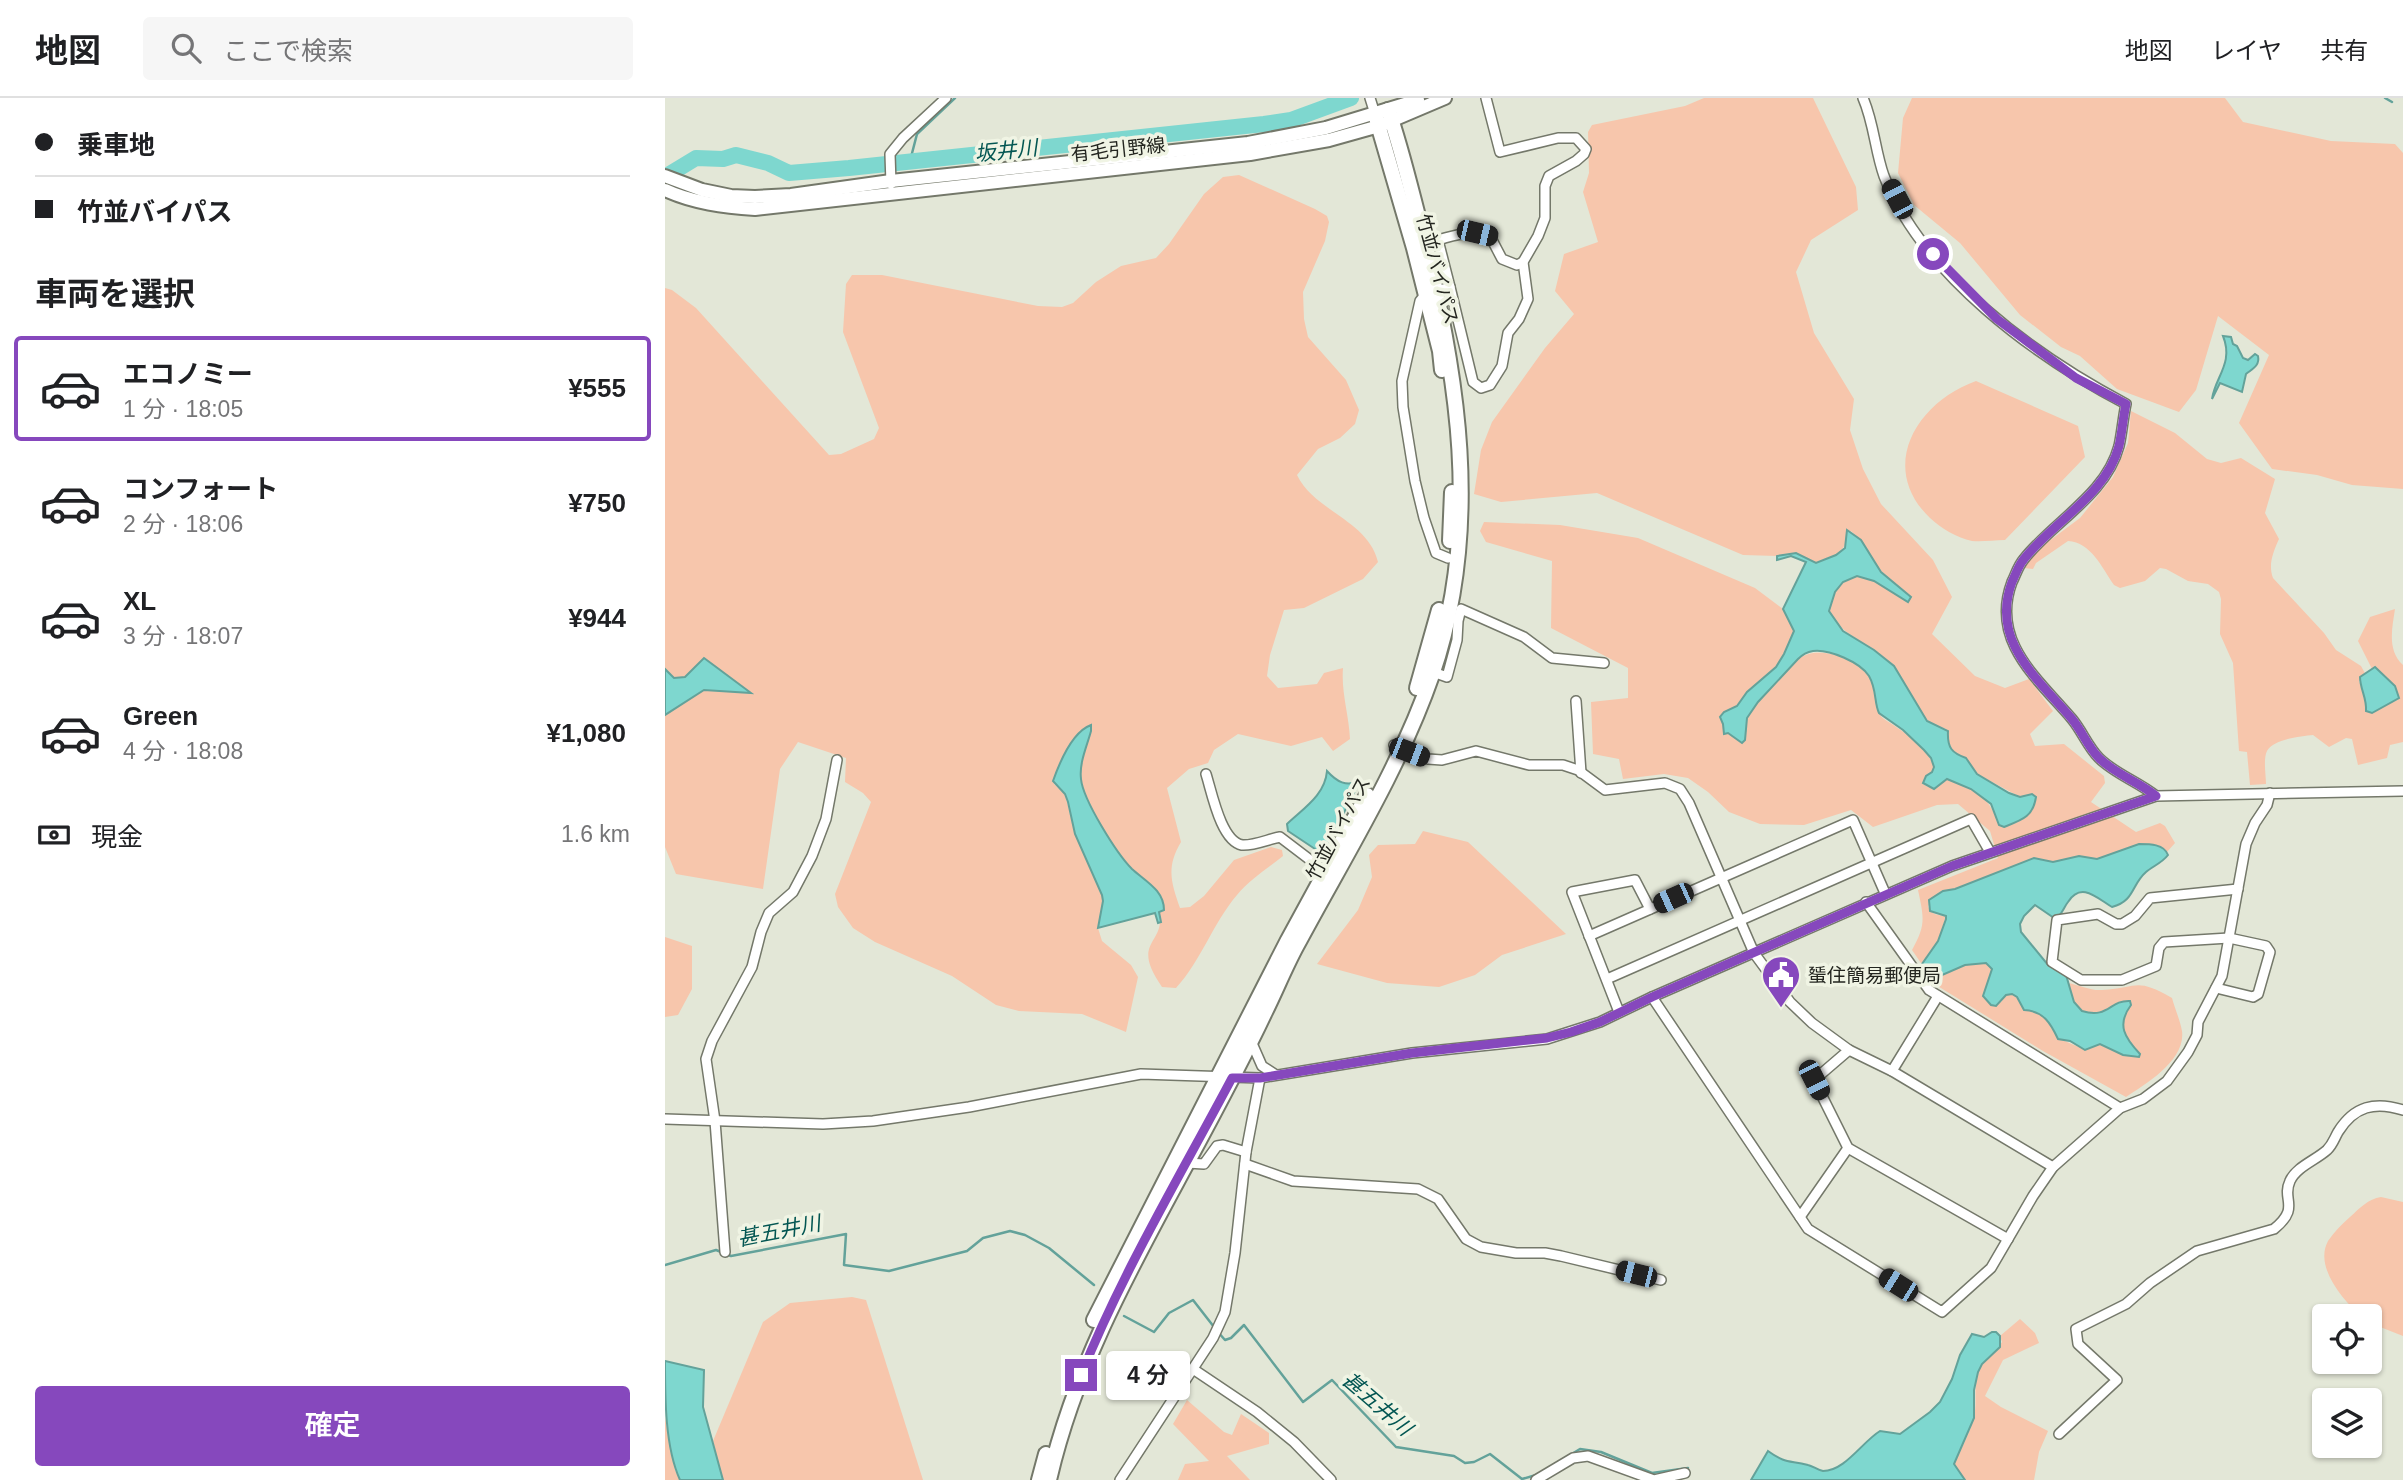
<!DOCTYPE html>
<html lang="ja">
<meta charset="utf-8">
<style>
:root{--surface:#fff;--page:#f6f6f6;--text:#202124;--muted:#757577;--line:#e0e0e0;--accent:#8648bd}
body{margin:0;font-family:Arial,"Noto Sans JP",sans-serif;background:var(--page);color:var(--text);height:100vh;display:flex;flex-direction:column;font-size:26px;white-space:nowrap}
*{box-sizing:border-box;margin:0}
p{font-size:23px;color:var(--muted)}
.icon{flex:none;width:38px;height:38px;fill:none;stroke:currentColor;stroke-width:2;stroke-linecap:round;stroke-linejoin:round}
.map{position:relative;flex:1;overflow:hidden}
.sheet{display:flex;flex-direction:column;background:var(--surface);width:665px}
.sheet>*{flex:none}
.top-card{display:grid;align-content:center;height:154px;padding:0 35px;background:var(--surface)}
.tools{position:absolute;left:1647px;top:1206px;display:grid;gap:14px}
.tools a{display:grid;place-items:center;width:70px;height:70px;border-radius:7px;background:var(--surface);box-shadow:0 2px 5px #0004;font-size:35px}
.end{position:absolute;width:32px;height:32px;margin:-16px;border:9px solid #8648bd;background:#fff;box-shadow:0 0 0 4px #fff}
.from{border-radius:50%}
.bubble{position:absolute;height:49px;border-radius:7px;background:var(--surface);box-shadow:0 2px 5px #0004;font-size:23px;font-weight:600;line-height:49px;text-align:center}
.car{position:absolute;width:21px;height:42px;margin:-21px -10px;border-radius:9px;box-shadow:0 0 5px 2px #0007;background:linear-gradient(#222 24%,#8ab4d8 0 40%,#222 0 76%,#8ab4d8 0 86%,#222 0)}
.top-card b{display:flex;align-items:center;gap:24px;height:66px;font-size:26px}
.top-card b+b{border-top:2px solid var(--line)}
.top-card i{width:18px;height:18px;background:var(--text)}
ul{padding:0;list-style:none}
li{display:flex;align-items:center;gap:21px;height:105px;margin:0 14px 10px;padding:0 21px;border:4px solid transparent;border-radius:7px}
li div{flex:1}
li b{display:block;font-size:26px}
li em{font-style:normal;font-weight:600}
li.on{border-color:var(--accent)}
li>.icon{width:63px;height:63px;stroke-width:1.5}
h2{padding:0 35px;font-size:32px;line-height:84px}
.pay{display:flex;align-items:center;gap:18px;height:77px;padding:0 35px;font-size:26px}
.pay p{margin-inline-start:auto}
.button{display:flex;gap:14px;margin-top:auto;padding:14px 35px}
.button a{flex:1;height:80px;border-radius:7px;background:var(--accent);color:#fff;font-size:28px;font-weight:600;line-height:80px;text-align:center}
header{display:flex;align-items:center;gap:42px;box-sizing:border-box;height:98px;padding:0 35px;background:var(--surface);border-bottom:2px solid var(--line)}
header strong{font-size:33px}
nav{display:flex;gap:38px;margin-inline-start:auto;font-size:24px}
.search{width:490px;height:63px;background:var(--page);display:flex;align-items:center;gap:18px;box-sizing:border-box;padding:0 24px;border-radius:7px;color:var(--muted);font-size:26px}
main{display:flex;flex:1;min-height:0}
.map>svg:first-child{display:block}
.green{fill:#f7c6ac}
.water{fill:#7ed7cf;stroke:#63a29a;stroke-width:2}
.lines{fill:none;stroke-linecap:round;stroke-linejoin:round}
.stream{stroke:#63a29a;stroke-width:2.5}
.river{stroke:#7ed7cf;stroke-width:16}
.minor-casing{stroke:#74786a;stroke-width:12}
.major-casing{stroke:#74786a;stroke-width:16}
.highway-casing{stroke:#74786a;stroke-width:18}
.minor{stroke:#fff;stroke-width:9}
.major{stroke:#fff;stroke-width:12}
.highway{stroke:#fff;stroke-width:14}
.route{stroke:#8648bd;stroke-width:9}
.labels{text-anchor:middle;stroke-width:7;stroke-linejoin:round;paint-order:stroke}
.street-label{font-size:19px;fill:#23251f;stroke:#f0f4e4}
.poi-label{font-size:19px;fill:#23251f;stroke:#f0f4e4;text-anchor:start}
.water-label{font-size:21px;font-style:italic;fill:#035652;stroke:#f0f4e4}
</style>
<header>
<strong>地図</strong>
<div class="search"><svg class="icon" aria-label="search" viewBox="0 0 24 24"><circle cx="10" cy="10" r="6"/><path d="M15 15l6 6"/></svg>ここで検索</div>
<nav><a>地図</a><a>レイヤ</a><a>共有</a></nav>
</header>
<main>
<section class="sheet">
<div class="top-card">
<b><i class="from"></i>乗車地</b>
<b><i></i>竹並バイパス</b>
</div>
<h2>車両を選択</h2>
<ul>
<li class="on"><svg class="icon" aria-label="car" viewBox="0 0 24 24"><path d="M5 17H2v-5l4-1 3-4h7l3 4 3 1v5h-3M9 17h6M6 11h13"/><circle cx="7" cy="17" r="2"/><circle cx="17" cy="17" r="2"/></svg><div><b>エコノミー</b><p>1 分 · 18:05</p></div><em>¥555</em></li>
<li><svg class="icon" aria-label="car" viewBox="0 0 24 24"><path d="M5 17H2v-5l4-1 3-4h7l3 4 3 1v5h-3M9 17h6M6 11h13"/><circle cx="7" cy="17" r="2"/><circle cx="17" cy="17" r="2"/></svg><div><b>コンフォート</b><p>2 分 · 18:06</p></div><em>¥750</em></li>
<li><svg class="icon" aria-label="car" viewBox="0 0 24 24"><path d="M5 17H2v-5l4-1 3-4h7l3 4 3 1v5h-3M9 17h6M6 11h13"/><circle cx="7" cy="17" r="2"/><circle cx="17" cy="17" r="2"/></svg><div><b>XL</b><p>3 分 · 18:07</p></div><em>¥944</em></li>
<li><svg class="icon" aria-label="car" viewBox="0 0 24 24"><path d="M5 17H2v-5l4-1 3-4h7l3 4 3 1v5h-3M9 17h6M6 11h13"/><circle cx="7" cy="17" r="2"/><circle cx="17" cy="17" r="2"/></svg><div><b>Green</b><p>4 分 · 18:08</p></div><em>¥1,080</em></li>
</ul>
<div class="pay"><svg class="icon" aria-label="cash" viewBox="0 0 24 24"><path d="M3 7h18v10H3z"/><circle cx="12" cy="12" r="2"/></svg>現金<p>1.6 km</p></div>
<div class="button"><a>確定</a></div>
</section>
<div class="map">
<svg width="1738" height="1382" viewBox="0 0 1738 1382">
<rect width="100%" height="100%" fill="#e3e7d7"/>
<g class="green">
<path d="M1039,0H1148L1191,89L1193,112L1146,142L1131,174L1149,235L1189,301L1185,332L1198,371L1216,406L1268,462L1287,499L1267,536L1310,578L1340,590L1364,581L1388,613L1365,636L1370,648L1399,646L1439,678L1440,685L1426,704L1471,734L1495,725L1500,728L1510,745L1502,754L1499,751L1483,746H1474L1432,761L1414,758L1388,764L1369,760L1290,791L1278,793L1263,808C1266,817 1272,817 1281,818L1273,843L1264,854L1281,876L1300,867L1321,865L1327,870L1336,904L1341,897L1347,896L1352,899L1359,912C1388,914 1381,931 1398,942C1402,944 1419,952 1424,951C1428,950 1431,947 1435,946L1458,957L1475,956C1460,940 1451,927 1466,907H1450L1431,916L1417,913L1409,904L1403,885C1414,887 1426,893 1437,892C1474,890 1470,879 1507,900C1510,911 1515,922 1517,933C1521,962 1481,986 1461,999L1378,953L1271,887L1247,852C1261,827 1259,820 1253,792L1333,760L1325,733L1293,706L1272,707L1208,729L1186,712L1139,727L1095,726L1064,714L1043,694L1023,680L999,676L958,681L954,661L928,656L926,604L963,600V570L886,530L887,463L821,444L815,433L819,424L895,427L973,440L1090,490L1118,511L1129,533L1120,556L1111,569L1082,594L1072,608L1059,614L1058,633L1077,644L1080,642L1082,620L1093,604L1133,561C1151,547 1189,558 1202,576C1212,588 1208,613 1219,621C1237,633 1261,646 1269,669L1267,674L1260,678L1258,686L1263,689H1273L1277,683L1281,681C1305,688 1326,699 1332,724L1359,718L1361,697L1355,699L1312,676L1304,665L1289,656L1284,650L1281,631C1251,623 1252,602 1236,580C1229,570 1219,559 1209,552C1190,538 1177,536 1164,513C1167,496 1174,483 1192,478L1209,483L1243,504C1237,488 1227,487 1217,474C1205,461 1200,445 1186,433C1179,454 1172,459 1151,465L1131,455L1112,458L1078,457L932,395L836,404L809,396L816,352L827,324L880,250L909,216L890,193L899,156L933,144L918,94L924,75L923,34L927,27L1020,8Z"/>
<polygon points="1247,0 1560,0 1578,24 1666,43 1730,46 1738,55 1738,391 1687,387 1652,377 1607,371 1574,325 1604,257 1553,218 1531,292 1514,314 1452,291 1415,258 1396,249 1355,217 1295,145 1249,107 1233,75 1238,20"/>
<path d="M574,77L650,111L662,118L664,124L660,143L638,194L639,221L643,239L681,282L694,312L690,326L675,340L653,351L632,377C650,414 703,422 713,464L698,481L639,510L619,512L605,557L602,578L613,590L652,586L659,575L678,570C676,594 684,617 685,641L668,653L657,639L626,648L573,636L549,652L543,665L524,671L502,690L516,744C501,769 506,784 515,810L525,809L539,798L569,762L606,749L617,752L618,758C603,770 584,782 572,797C548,825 536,863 511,890L497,889C464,842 502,847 494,813L499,809C496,791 481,783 469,773C453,758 418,701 416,680C415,665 422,647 426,633L415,634C403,651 396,667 389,686L400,696L410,736L437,797L438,803L433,830L437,843L466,867L473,879L461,934L417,916L354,913L331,907L287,878L210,844L188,830L173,809L170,796L206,704L198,695L180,684L181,660L133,644L115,671L98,791L11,776L0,749V617L39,592L85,595L39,560L20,579L9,580L0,571V190L7,192L31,210L164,357L176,356L209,341L214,330L178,234L181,186L187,177H217L373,208L397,209L408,205L431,184L456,168L491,160L504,146L539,96L558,79Z"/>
<path d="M1311,283L1413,328L1420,359L1340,442C1329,442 1317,444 1307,443C1292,440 1276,430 1265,420C1212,369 1252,304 1311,283Z"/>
<path d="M1466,313L1510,335L1542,361L1556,365L1576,360L1610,381L1600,415L1614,441C1608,454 1603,467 1608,480L1659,535L1671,552L1696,568L1701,577L1694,583L1700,597L1701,613H1710L1714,609L1733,602L1722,581L1710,569L1707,571L1693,543L1705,519L1730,511C1727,531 1722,552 1738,567V644L1725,647L1722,660L1693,667L1687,641L1681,640L1664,649L1648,637C1637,638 1608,641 1602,653C1598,661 1601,677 1601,686L1585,687L1582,654L1574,653L1568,565L1555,536L1556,501L1554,494L1543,486L1523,483L1501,471L1495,470L1480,483L1455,490L1449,487C1437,470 1426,444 1403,443L1371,465L1368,471L1359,470L1372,452L1415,420L1448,379L1463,345Z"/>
<polygon points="758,733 803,744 901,836 837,857 810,877 774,889 722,885 652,866 693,812 707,779 704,757 713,747 750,746"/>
<polygon points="0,839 27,848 27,891 13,917 0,919"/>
<path d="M1716,1099L1738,1104V1238L1705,1225L1704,1218H1696C1678,1202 1649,1169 1663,1143C1669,1134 1677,1126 1685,1119C1695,1110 1703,1101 1716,1099Z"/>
<polygon points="187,1199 201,1202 258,1382 58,1382 48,1343 98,1224 125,1205"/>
<path d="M1355,1221L1370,1235L1374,1245L1338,1262L1320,1298L1336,1309L1383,1333L1374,1354L1369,1382H1300L1289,1367C1296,1351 1305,1335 1309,1319C1313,1302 1307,1286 1315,1269C1321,1259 1331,1254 1337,1244L1335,1238Z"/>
<polygon points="522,1302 559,1334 567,1337 576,1316 604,1335 604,1346 562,1358 585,1382 513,1382 520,1366 544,1363 508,1326"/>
<polygon points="0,1320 10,1372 15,1382 0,1382"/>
</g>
<g class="water">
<path d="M1558,238L1566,239L1568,246L1572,248L1578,260L1583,262L1590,256L1593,258C1595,268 1587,271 1581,276L1577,294L1555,285L1547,301C1550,279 1569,265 1558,238Z"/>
<path d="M1182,432L1196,442L1216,474L1246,499L1243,504L1209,483L1192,478L1178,484L1170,494L1164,513L1178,533L1209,552L1229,568L1262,623L1283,633C1282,650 1287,655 1301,660L1312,676L1344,695L1355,699L1367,696L1371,699C1368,719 1357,722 1339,729L1334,727L1326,706L1306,691L1282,681L1269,691L1258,685L1261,678L1267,674L1269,669L1266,660L1259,652L1238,632L1214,615C1209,605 1212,592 1204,578C1195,564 1164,551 1148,553C1142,554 1137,557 1133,561L1093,604L1082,620L1080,642L1077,645L1063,635L1059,636L1058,626L1055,619L1059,614L1072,608L1082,594L1111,569L1119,556L1129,533L1118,511L1141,464L1126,458L1112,462V458L1131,455L1151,465L1171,457L1180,450Z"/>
<polygon points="39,560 86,595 39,592 0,617 0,571 9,580 20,579"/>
<path d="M1710,569L1730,588L1734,600L1707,615L1701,613C1702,600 1695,591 1695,579Z"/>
<path d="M426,627V633C422,648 414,665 416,681C418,702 452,756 467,771C480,783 499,792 499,812L494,814L496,824L493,825L490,815L433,830L438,803L437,797L410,736L403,704L400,696L388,683C394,666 407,634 426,627Z"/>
<path d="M662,673C672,684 681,689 695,683L661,750L653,753L623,733L622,726C639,710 660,697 662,673Z"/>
<path d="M1474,746C1485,746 1499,746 1503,757C1497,765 1488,768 1481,774C1466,787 1470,803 1447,809C1432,800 1416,783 1403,804C1399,809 1398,814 1393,819L1389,820L1370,807L1359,818L1355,826L1356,834L1383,867L1401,877L1409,904L1417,913C1444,921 1444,902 1465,903L1466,907C1451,927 1460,940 1475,956L1474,959L1458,957L1435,946L1420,952L1405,943L1393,941C1386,926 1379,913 1359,912L1352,899L1347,896L1341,897L1331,908L1326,907L1318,898L1327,871L1321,865L1300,867L1275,878L1264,875L1257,866L1273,843L1281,821V818L1265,813L1264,802L1278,793L1290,791L1369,760L1388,764L1414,758L1432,761Z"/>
<path d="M1327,1234H1331L1335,1238V1249L1317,1266L1313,1274L1309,1292V1320L1289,1366L1300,1382H1086L1103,1353C1121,1366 1123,1362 1143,1367C1148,1368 1152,1372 1158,1373C1180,1373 1197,1344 1215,1333L1235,1336L1265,1314L1275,1304L1287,1281L1295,1257L1307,1236L1319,1239Z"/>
<path d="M0,1263L39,1272L38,1309L58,1382H15C0,1349 0,1300 0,1263Z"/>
</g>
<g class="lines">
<g class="stream">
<polyline points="1720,0 1727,4"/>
<polyline points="245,63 252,36 290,0"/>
<polyline points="0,1167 51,1152 66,1158 181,1136 179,1167 224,1173 302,1153 318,1140 345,1133 360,1137 384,1150 429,1187"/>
<polyline points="459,1218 489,1234 504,1215 528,1202 549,1229"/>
<polyline points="553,1234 560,1242 566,1240 579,1227 638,1304 667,1282 731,1349 789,1358 800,1365 809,1364 825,1356 857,1381 871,1377"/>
<polyline points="892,1365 915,1351 936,1354 987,1375 1023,1370"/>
</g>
<polyline class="river" points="0,79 31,60 58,61 71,57 103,65 124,75 184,70 599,26 626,22 686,0"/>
<defs>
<g id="minor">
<polyline points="705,0 710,16"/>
<path d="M1198,0C1209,25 1210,53 1219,78C1258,177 1370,258 1461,306C1458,320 1457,335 1454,348C1441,397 1389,423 1359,461C1353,468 1351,476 1347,484C1325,543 1372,580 1407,621C1417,633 1423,649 1434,660C1450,676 1474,684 1491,698"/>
<polyline points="226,86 225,56 238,40 281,0"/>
<path d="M785,189L773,142C792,136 806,133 825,138L837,161L852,167L858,164"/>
<polyline points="783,460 771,455 759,420 750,383 738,309 737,283 755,203 761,196 785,189 808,284 816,290 825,287 837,268 843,235 854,221 863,201 858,164 873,138 880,120 880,88 884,78 911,63 919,56 921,51 911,40 893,40 835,54 821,0"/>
<polyline points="768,574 782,579 792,542 793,523 796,511 859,539 887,560 939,565"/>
<polyline points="911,603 916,675"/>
<polyline points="729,647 763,661 777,662 811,653 864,667 898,667 913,672 940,692 1000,685 1015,691 1024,705 1089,855 1125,904 1147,925 1184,952 1227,973 1388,1069"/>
<path d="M541,676C547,695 556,743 577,747C588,748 604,741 615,739L661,774"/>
<polyline points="1201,804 1264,892 1455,1010"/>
<polyline points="924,838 1188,722 1220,795"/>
<polyline points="942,881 1306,721 1325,754"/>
<polyline points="1551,890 1588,899 1593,896 1605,854 1601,848 1564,840 1499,844 1494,850 1491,868 1457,882 1416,882 1387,864 1392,822 1433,816 1451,826 1457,826 1470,818 1485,800 1573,791"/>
<polyline points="987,899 1143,1131 1277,1214 1326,1170 1368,1098 1388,1069 1455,1010 1478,1001 1502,983 1523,954 1532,937 1533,924 1557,878 1581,746 1590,725 1602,707 1605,695"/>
<polyline points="954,914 907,794 970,782 985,811"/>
<polyline points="586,943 597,968 611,977"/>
<polyline points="1184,952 1149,982 1183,1050 1343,1141"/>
<polyline points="1227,973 1273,898"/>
<polyline points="0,1021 158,1026 208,1023 304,1009 476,976 595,980 747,955 882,941 935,924 987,899 1287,768 1491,698 1738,693"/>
<polyline points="522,1065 539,1066 552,1048 558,1047 581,1054"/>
<polyline points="580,1066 628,1083 753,1091 773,1101 801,1141 816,1149 851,1155 880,1155 896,1158 996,1182"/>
<polyline points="1135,1119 1183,1050"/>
<polyline points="60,1154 50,1023 41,961 47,943 87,869 96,834 104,815 128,794 147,758 161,721 172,662"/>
<polyline points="528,1271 592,1314 629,1344 666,1382"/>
<path d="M1394,1336L1452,1282L1413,1246L1411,1231L1461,1206L1485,1185L1532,1153L1609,1131C1636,1109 1616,1102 1625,1083C1631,1069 1651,1062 1662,1052C1668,1046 1669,1041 1673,1034C1689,1008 1710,1003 1738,1012"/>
<polyline points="455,1382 548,1240 560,1214 570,1155 581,1054 595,980"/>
<polyline points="871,1382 908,1360 923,1358 989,1382 1020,1375"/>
</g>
<g id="major">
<polyline points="0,78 37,92 66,98 90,99 126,97 226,83 583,45 661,30 753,2"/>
<path d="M0,92C28,105 59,109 90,111L585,56L664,42L714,28L780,0"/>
</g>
<g id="highway">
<polyline points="710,16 749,150 775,253 777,272"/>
<polyline points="785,443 787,394"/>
<polyline points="752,590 774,512"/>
<polyline points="429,1222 623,842 702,697"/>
<polyline points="374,1382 381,1356"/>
<path d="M384,1382C410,1268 467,1167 522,1065C549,1015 576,965 600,914C611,892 620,869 632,847C679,759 734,672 767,577C818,429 793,274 755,126C745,88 736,49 723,12"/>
</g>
</defs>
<use href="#minor" class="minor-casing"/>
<use href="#major" class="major-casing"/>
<use href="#highway" class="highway-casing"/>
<use href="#minor" class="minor"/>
<use href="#major" class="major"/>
<use href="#highway" class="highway"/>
</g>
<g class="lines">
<path class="route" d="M416,1277C457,1175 515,1078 567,980H595L747,955L882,940L906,934L935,924L987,899L1287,768L1491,698C1474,684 1450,676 1434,660C1423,649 1417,633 1407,621C1372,580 1325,543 1347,484C1351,476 1353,468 1359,461C1389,423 1441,397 1454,348C1457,335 1458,320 1461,306L1411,280L1332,221L1268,156"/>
</g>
<defs>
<symbol id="civic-pin" viewBox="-11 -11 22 30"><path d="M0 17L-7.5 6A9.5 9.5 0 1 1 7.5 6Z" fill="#8648bd" stroke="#f0f4e4"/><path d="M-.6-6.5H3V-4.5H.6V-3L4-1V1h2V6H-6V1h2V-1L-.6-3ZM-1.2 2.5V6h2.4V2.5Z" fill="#fff"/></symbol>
</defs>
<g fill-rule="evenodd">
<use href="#civic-pin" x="1094" y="855" width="44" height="60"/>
</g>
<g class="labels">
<g class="street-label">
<text transform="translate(453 51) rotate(-6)" y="7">有毛引野線</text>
<text transform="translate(773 171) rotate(75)" y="7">竹並バイパス</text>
<text transform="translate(673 730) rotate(-62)" y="7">竹並バイパス</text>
</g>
<g class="poi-label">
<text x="1143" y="884">蜑住簡易郵便局</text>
</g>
<g class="water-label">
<text transform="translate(341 53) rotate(-6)" y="7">坂井川</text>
<text transform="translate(114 1133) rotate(-11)" y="7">甚五井川</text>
<text transform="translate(712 1306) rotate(41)" y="7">甚五井川</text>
</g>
</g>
</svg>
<div class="tools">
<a><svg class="icon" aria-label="locate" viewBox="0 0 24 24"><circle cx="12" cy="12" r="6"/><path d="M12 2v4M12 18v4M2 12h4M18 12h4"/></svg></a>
<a><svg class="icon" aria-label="layers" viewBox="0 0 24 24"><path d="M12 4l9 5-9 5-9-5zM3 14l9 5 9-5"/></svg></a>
</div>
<i class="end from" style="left:1268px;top:156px"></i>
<i class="end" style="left:416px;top:1277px"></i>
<div class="bubble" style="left:441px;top:1253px;width:84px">4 分</div>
<i class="car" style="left:1232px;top:101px;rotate:332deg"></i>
<i class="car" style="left:812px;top:135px;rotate:103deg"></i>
<i class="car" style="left:744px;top:654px;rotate:111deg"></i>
<i class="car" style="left:1008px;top:800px;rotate:246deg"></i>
<i class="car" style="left:1149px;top:982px;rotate:153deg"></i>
<i class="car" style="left:971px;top:1176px;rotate:284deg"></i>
<i class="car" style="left:1233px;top:1187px;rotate:302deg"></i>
</div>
</main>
